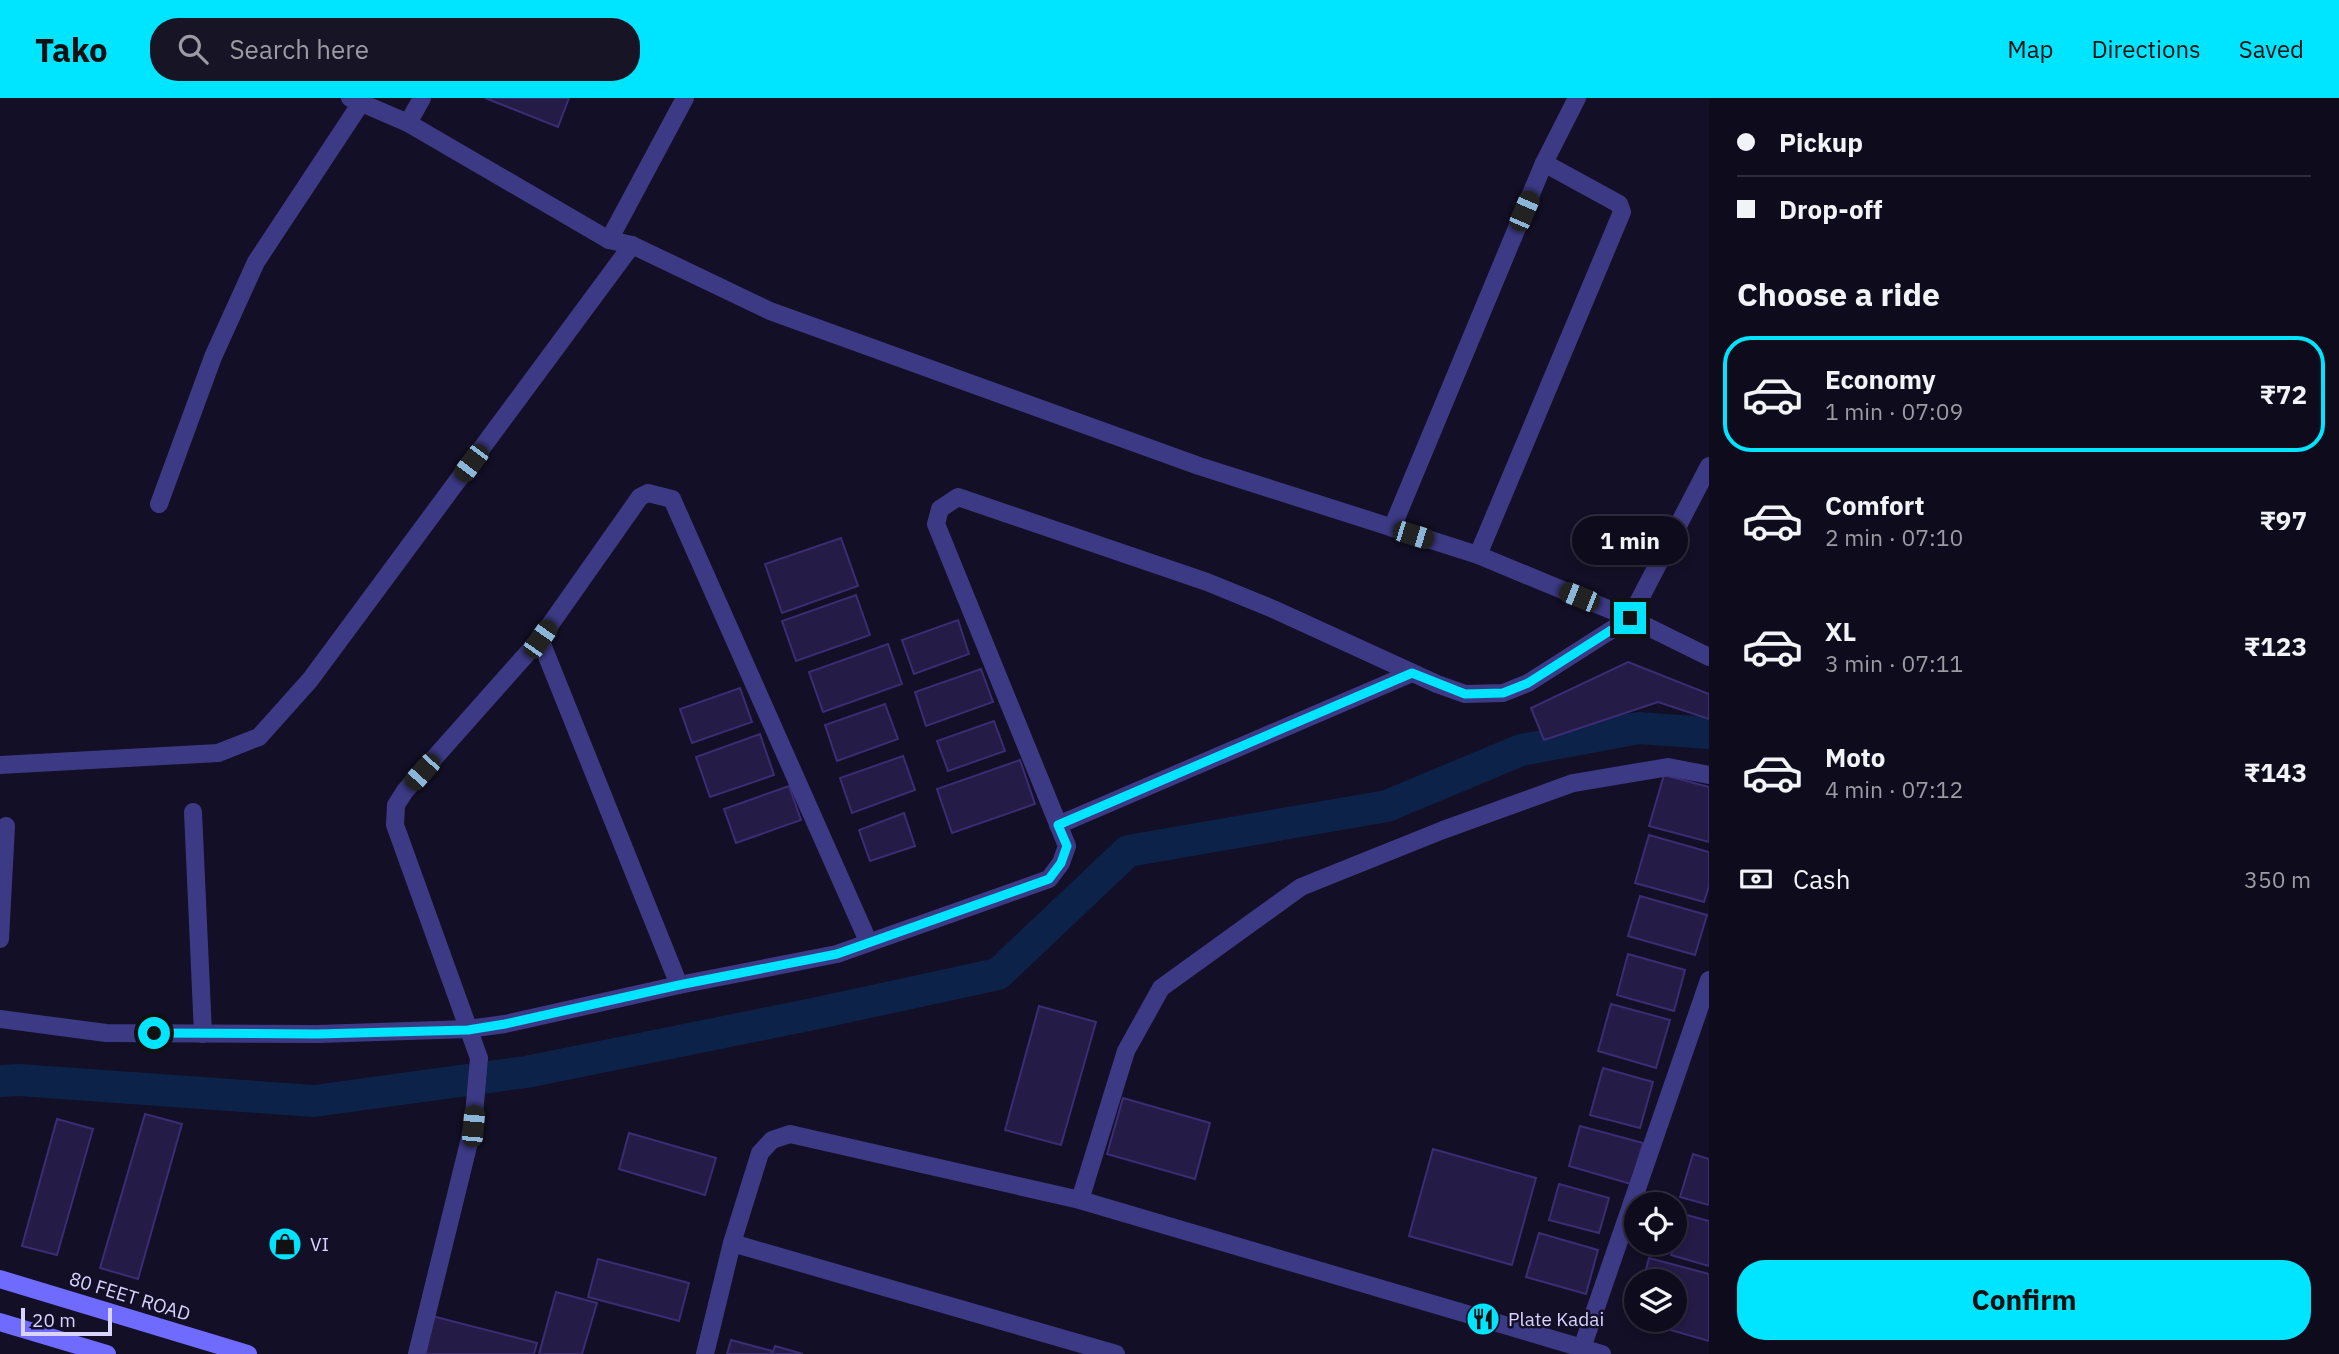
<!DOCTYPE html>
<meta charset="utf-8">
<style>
:root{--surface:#0e0b1c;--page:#171425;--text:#f1f3f6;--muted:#9b9ba3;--line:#2e2b3b;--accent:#00e5ff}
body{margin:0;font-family:"IBM Plex Sans",sans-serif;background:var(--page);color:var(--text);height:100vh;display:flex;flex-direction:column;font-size:26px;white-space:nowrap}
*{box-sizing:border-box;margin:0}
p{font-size:23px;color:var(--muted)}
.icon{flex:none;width:38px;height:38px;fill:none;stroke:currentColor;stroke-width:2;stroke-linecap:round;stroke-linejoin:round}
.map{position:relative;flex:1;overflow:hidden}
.details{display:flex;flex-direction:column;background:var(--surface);width:630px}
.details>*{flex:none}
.top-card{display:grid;align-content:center;height:154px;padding:0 28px;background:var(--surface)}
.fabs{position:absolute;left:1624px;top:1094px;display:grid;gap:14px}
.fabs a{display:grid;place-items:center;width:63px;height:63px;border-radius:50%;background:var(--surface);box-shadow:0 4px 10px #0003,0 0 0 2px var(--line);font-size:35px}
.scale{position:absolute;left:21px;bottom:18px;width:91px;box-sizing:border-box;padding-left:7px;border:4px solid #d9d4ff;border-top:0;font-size:19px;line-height:24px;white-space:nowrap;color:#d9d4ff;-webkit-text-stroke:5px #130f26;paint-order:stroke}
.end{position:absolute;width:32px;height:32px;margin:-16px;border:9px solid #00e5ff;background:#111;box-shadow:0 0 0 4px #111}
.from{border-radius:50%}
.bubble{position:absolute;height:49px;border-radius:24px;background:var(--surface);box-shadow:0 4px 10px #0003,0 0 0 2px var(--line);font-size:23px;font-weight:700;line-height:49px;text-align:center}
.car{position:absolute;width:21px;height:42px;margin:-21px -10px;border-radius:9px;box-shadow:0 0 5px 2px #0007;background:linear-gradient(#222 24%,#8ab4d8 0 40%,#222 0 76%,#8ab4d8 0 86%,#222 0)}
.top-card b{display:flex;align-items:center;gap:24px;height:66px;font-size:26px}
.top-card b+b{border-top:2px solid var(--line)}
.top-card i{width:18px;height:18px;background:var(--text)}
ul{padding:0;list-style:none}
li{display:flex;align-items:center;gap:21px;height:116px;margin:0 14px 10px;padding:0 14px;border:4px solid transparent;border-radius:28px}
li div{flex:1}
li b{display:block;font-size:26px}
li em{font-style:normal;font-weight:700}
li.active{border-color:var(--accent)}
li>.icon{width:63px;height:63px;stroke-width:1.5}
h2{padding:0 28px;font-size:32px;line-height:84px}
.pay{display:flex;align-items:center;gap:18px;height:77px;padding:0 28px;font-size:26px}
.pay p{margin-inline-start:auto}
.primary-button{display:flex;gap:14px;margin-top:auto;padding:14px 28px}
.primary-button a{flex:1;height:80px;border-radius:28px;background:var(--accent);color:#111;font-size:28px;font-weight:700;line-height:80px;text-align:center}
header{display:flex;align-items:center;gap:42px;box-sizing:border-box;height:98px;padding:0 35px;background:var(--accent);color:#111}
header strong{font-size:33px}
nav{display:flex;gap:38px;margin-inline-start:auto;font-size:24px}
.search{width:490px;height:63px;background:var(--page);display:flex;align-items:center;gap:18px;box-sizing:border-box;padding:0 24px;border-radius:28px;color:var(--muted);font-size:26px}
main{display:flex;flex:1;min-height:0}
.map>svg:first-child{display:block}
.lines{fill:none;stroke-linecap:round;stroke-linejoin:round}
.canal{stroke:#0c2248;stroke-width:32}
.building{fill:#241b47;stroke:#3b2d73;stroke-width:2}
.minor{stroke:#3d3a85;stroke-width:18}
.secondary{stroke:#6f6bff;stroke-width:18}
.route{stroke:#00e5ff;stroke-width:9}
.labels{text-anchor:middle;stroke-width:5;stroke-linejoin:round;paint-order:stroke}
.poi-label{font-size:19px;fill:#d9d4ff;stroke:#130f26;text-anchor:start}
.street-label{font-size:19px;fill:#d9d4ff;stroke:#130f26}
</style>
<header>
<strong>Tako</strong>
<div class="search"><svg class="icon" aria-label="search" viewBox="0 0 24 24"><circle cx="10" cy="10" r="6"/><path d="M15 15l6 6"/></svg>Search here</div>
<nav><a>Map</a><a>Directions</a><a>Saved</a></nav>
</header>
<main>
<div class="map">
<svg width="1709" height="1256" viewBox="0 0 1709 1256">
<rect width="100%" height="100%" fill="#130f26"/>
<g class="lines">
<polyline class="canal" points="0,983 19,982 314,1003 526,974 818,915 998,876 1128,753 1387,708 1521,652 1639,630 1709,635"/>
</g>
<g class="building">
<polygon points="485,0 569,0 558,29"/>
<polygon points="841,440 858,488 782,515 765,466"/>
<polygon points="856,497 870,537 796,563 782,523"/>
<polygon points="958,522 969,556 914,576 902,542"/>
<polygon points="888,546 902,586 823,614 809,574"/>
<polygon points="1628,564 1709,596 1709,621 1658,604 1544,642 1531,610"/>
<polygon points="981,571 993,604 926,628 915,594"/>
<polygon points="740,590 752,624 692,645 680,611"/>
<polygon points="885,606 898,641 837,663 825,627"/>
<polygon points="994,623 1005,653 948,673 937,643"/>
<polygon points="760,636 774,677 710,699 696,659"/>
<polygon points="903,658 915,692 852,715 840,680"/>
<polygon points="1020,662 1035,706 952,735 937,691"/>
<polygon points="1664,677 1709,689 1709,744 1649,728"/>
<polygon points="789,688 801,722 736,745 724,711"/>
<polygon points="904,715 915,748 870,763 859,732"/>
<polygon points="1649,737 1709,754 1709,788 1704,804 1635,785"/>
<polygon points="1640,798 1707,817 1695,857 1628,838"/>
<polygon points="1628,856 1685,872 1674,913 1617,897"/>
<polygon points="1611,906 1670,922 1656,970 1598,953"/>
<polygon points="1039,908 1096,924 1061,1047 1005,1032"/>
<polygon points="1603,970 1653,984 1640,1030 1590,1017"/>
<polygon points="1123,1000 1210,1025 1195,1081 1107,1056"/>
<polygon points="145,1016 182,1026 138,1181 100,1170"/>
<polygon points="57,1021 93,1031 57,1157 22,1148"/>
<polygon points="1580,1028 1643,1045 1631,1086 1569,1068"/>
<polygon points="629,1035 716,1060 705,1097 619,1071"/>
<polygon points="1433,1051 1536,1080 1512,1167 1409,1138"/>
<polygon points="1693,1056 1709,1061 1709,1107 1680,1099"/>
<polygon points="1559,1086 1609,1100 1599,1135 1549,1122"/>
<polygon points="1683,1116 1709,1123 1709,1168 1671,1157"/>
<polygon points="1539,1135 1598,1152 1586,1196 1526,1179"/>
<polygon points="1649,1160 1709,1176 1709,1243 1632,1221 1636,1205 1636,1222 1675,1222 1675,1183 1643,1183"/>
<polygon points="598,1161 689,1185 679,1223 588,1199"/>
<polygon points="556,1194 597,1205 582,1256 539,1256"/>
<polygon points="432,1218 537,1245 534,1256 422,1256"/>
<polygon points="731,1242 772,1253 771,1256 727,1256"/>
<polygon points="775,1248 803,1256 772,1256"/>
</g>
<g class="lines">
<g class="minor">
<polyline points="350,0 408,25 609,142 632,147 770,213 1199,368 1478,457 1630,520 1709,559"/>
<polyline points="408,25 422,0"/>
<polyline points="609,142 685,0"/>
<polyline points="159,406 213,259 256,164 361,5"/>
<polyline points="1392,430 1544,65"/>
<polyline points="1478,457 1622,114 1619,106 1544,65 1577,0"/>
<polyline points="1630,520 1709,368"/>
<polyline points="540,541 679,887"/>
<polyline points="0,667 218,655 259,639 310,582 632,147"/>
<polyline points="193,714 203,936"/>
<polyline points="1058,727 1412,575"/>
<polyline points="0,841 6,728"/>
<polyline points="0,921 106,935 318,936 468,931 505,926 679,887 837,856 1049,781 1061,765 1067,748 936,426 940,411 958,399 1207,484 1273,511 1437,586 1465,596 1503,595 1528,585 1630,520"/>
<polyline points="1080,1102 1582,1250"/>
<polyline points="732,1145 1116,1256"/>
<polyline points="417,1256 473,1028 479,960 395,727 396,707 405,693 540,541 640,399 648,395 672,401 868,843"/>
<polyline points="705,1256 732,1145 760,1055 772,1042 790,1036 1080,1102 1126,953 1161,890 1301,789 1443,732 1573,685 1668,669 1709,677"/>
<polyline points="1602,1256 1582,1250 1709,882"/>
</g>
<g class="secondary">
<polyline points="0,1181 248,1256"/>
<polyline points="0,1224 107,1256"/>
</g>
</g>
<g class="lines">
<polyline class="route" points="154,935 318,936 468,932 505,926 679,887 837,856 1049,781 1061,765 1067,748 1058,727 1412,575 1465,596 1503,595 1528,585 1630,520"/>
</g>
<defs>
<symbol id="shop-disc" viewBox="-11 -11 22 22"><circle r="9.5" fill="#00e5ff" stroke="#130f26"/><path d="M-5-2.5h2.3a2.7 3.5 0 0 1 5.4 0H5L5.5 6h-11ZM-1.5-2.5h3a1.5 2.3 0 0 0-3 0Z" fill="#111"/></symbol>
<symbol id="restaurant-disc" viewBox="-11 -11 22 22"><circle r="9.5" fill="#00e5ff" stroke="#130f26"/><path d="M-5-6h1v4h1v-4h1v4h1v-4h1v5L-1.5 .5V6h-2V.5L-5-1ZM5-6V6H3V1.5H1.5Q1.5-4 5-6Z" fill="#111"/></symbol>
</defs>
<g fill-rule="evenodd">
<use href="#shop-disc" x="266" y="1127" width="38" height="38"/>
<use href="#restaurant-disc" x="1464" y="1202" width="38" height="38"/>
</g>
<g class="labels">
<g class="poi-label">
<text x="310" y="1153">VI</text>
<text x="1508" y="1228">Plate Kadai</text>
</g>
<g class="street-label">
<text transform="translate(130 1198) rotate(17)" y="7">80 FEET ROAD</text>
</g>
</g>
</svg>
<div class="fabs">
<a><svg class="icon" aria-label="locate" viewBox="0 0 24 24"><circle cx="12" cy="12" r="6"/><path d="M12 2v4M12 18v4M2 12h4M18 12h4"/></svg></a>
<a><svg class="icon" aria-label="layers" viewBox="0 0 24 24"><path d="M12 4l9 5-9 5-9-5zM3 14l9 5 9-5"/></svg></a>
</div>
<div class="scale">20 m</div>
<i class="end from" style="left:154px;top:935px"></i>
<i class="end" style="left:1630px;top:520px"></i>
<div class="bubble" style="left:1572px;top:418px;width:116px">1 min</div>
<i class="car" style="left:1524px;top:113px;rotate:23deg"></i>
<i class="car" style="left:471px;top:365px;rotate:217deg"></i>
<i class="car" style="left:1413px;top:437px;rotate:107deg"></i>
<i class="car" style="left:1579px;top:499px;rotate:292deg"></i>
<i class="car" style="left:540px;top:541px;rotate:35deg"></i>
<i class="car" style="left:422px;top:674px;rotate:222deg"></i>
<i class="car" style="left:473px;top:1028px;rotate:5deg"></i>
</div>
<section class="details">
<div class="top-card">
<b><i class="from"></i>Pickup</b>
<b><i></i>Drop-off</b>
</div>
<h2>Choose a ride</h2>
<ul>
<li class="active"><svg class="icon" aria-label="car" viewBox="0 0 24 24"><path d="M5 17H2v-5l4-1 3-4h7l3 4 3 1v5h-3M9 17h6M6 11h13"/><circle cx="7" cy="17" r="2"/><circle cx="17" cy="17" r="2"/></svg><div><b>Economy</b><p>1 min · 07:09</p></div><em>₹72</em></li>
<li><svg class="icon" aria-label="car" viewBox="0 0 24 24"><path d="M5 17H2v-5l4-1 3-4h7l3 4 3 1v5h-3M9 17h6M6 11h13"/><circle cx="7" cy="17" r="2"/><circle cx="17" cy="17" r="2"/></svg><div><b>Comfort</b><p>2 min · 07:10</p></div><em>₹97</em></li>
<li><svg class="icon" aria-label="car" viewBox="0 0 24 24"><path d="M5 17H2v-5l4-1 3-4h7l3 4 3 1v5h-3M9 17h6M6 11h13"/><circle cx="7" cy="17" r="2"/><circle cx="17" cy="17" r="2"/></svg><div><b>XL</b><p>3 min · 07:11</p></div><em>₹123</em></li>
<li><svg class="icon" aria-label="car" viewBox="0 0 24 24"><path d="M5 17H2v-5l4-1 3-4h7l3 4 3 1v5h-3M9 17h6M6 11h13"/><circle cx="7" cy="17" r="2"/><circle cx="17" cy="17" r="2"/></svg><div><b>Moto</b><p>4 min · 07:12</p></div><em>₹143</em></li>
</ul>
<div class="pay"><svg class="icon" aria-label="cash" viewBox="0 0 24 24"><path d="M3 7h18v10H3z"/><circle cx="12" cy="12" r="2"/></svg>Cash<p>350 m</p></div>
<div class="primary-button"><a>Confirm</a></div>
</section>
</main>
